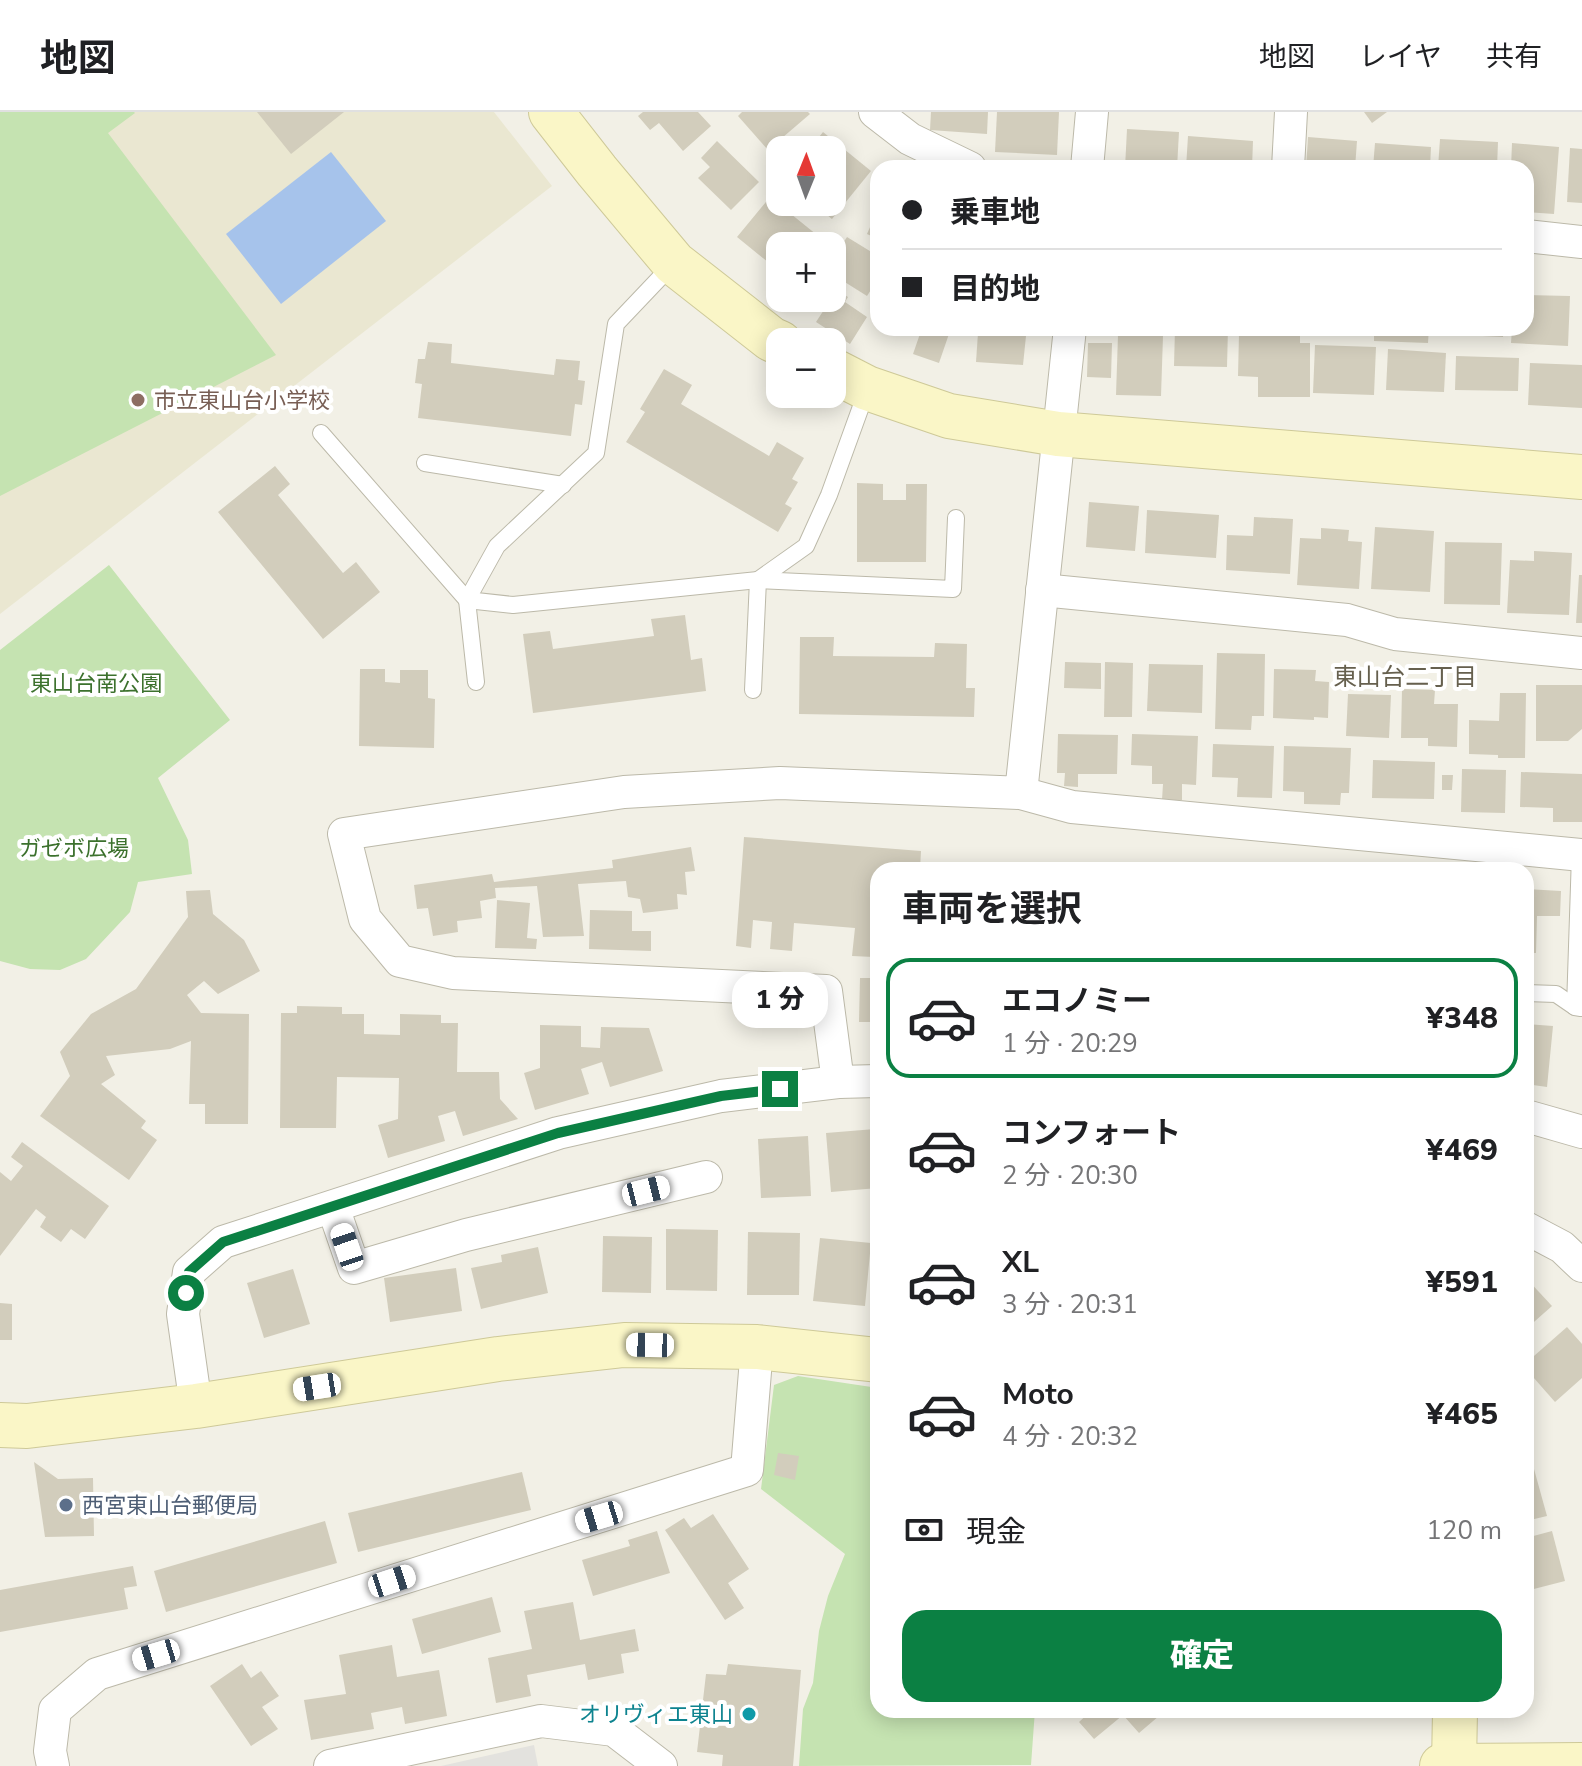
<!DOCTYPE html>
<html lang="ja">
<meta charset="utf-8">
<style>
:root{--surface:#fff;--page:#f6f6f6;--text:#202124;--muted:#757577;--line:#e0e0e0;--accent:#0b8043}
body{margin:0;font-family:"Nunito Sans","Noto Sans JP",sans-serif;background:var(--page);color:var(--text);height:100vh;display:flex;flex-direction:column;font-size:30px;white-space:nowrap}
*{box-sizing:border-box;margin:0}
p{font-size:26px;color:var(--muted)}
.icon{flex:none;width:44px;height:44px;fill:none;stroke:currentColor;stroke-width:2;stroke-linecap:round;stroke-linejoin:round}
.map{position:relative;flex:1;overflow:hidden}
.panel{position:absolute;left:870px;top:750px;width:664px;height:856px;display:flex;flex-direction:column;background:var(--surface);border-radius:24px;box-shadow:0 4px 20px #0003}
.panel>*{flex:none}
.banner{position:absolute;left:870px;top:48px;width:664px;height:176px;border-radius:24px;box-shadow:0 4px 20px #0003;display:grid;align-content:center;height:176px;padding:0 32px;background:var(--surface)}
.needle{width:52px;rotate:1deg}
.controls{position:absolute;left:766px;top:24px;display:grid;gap:16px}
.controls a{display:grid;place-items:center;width:80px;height:80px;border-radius:16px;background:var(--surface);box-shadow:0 4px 20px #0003;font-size:40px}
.end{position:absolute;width:36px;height:36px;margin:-18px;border:10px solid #0b8043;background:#fff;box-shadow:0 0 0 4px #fff}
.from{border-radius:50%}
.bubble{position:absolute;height:56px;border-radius:24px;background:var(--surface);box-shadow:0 4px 20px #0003;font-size:26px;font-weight:800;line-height:56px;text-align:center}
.car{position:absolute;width:24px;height:48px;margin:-24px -12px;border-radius:10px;box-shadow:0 0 6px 2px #0007;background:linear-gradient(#fff 24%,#345 0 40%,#fff 0 76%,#345 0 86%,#fff 0)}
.banner b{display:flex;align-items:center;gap:28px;height:76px;font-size:30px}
.banner b+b{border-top:2px solid var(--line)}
.banner i{width:20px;height:20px;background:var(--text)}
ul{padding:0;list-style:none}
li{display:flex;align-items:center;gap:24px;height:120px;margin:0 16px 12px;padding:0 16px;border:4px solid transparent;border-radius:24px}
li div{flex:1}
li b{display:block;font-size:30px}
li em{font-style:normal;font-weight:800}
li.selected{border-color:var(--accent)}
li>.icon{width:72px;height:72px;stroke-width:1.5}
h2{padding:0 32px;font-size:36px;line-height:96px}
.pay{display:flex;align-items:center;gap:20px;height:88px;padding:0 32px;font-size:30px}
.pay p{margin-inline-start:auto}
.action{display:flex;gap:16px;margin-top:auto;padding:16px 32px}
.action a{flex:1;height:92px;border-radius:24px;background:var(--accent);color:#fff;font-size:32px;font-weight:800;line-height:92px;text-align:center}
header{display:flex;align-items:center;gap:48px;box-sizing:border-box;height:112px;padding:0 40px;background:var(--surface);border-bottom:2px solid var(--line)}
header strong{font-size:38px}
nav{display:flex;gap:44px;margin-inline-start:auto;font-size:28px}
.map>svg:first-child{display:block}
.education{fill:#eae7d1}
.green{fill:#c5e3b1}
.parking{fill:#e3e2de}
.water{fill:#a6c3eb}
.building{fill:#d2cdbc}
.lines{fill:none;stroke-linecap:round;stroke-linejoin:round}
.lane-casing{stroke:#bcb9a9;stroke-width:18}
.street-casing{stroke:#bcb9a9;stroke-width:34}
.secondary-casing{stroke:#cec998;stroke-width:46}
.lane{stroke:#fff;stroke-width:16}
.street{stroke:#fff;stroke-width:32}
.secondary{stroke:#faf6c7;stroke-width:44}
.route{stroke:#0b8043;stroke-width:10}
.education-dot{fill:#8d6e63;stroke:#fff;stroke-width:3}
.service-dot{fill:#5c6f8a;stroke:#fff;stroke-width:3}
.culture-dot{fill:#0f9aa8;stroke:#fff;stroke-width:3}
.labels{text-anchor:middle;stroke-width:8;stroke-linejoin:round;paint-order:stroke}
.education-label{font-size:22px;fill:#785e54;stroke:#fff;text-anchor:start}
.park-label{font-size:22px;fill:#3c712d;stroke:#fff}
.service-label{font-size:22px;fill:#4e5e75;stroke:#fff;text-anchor:start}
.culture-label{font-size:22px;fill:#0d838f;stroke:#fff;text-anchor:end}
.neighbourhood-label{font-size:24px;fill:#66604e;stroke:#fff}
</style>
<header>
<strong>地図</strong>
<nav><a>地図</a><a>レイヤ</a><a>共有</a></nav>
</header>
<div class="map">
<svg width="1582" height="1654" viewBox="0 0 1582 1654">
<rect width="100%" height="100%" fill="#f2f0e6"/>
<polygon class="education" points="0,0 494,0 552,74 0,502"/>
<g class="green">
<polygon points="0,0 134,0 135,1 108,21 276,243 0,384"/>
<polygon points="109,453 230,608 158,666 188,728 192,762 138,770 130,800 86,847 60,858 30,857 0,849 0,538"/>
<polygon points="798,1264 878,1276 878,1598 1035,1598 1031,1653 799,1654 803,1597 813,1571 819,1519 828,1484 845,1442 761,1377 774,1273"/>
</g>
<polygon class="parking" points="534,1633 538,1654 441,1654"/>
<polygon class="water" points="331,40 386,109 281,192 226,122"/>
<g class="building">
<polygon points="257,0 344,0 291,42"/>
<polygon points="643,0 698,0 711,14 683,39 659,11 650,18 638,4"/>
<polygon points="742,0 808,0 810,2 768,38 738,4"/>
<polygon points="931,0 988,0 987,22 930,18"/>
<polygon points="997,0 1059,0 1057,43 995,40"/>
<polygon points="1364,0 1387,0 1372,11"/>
<polygon points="1127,17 1179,20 1177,56 1125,56"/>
<polygon points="823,20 871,59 832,107 811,90 832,90 832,38 809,38"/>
<polygon points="1188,24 1253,29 1252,56 1186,56"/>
<polygon points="1308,25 1357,29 1355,56 1306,56"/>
<polygon points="1440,27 1498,30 1497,56 1438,56"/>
<polygon points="717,29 759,70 731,98 698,66 710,55 701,46"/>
<polygon points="1375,31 1431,35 1430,56 1373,56"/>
<polygon points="1512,31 1559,35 1554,102 1526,100 1526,56 1511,56"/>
<polygon points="1570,36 1582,37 1582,91 1567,90"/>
<polygon points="770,85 817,123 809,134 780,134 780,160 737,125"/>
<polygon points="878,97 878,127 867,122"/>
<polygon points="847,125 878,144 878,167 867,184 832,162 832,148"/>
<polygon points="837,178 848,185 845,190 867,205 850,232 816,210"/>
<polygon points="1526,183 1570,184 1568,234 1511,231 1512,216 1526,216"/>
<polygon points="922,216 951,216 939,251 913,242"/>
<polygon points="1175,216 1228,216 1227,255 1174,254"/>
<polygon points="1303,216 1352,216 1352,220 1303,219"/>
<polygon points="1374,216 1429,216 1428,231 1374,229"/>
<polygon points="1442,216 1504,216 1503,225 1441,222"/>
<polygon points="978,221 1026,224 1023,253 976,250"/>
<polygon points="1239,222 1300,224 1300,231 1310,231 1310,285 1258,285 1258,265 1238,264"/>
<polygon points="1118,223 1163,224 1161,284 1116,283"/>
<polygon points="428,230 452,232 451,251 554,263 556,247 580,249 578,268 585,269 582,293 575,292 571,324 418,306 422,272 415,271 418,247 425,247"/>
<polygon points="1088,231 1112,231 1111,266 1087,265"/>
<polygon points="1315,233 1376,235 1374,283 1313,281"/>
<polygon points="1388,237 1446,241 1444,280 1386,278"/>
<polygon points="1456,244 1519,246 1518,279 1455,278"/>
<polygon points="1530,251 1582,253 1582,296 1528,293"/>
<polygon points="664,257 692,273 681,292 769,344 777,330 804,346 792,367 798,370 785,392 792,396 778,420 626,330 645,300 640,297"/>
<polygon points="275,354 290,372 278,383 343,461 356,450 380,480 323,527 218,400"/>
<polygon points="857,371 883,372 883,388 906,388 906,372 927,372 926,450 857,450"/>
<polygon points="1089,390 1139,394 1135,439 1086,435"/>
<polygon points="1147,398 1219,403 1216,446 1145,441"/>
<polygon points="1254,405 1293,407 1290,462 1226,458 1227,423 1253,424"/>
<polygon points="1375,415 1434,419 1430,480 1371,477"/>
<polygon points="1321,416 1349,418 1348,429 1362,430 1359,477 1297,473 1300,426 1321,427"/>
<polygon points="1445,430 1502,431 1500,493 1444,492"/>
<polygon points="1534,439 1572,441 1569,503 1507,501 1510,448 1534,449"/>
<polygon points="1579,463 1582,463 1582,511 1576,511"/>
<polygon points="685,503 691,548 702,546 706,579 533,601 523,522 550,519 553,537 654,524 651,507"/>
<polygon points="800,525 834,525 833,544 934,545 935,531 967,532 966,576 975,576 974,605 799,602"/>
<polygon points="1217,541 1265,542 1264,604 1252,604 1251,618 1215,617"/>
<polygon points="1065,550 1101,551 1101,577 1064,576"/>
<polygon points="1105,550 1133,551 1132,605 1104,605"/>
<polygon points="1149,552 1203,553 1202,601 1147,599"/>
<polygon points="360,557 385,557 385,570 400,571 400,558 428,558 428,586 435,587 434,636 359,634"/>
<polygon points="1274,557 1316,558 1315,569 1329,570 1328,606 1314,605 1314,608 1273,606"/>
<polygon points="1536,573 1582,573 1582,617 1568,629 1536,629"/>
<polygon points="1402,577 1435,578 1434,592 1458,592 1457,635 1428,634 1428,626 1401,626"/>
<polygon points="1500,581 1526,581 1525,646 1498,646 1498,643 1469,642 1469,608 1499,609"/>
<polygon points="1348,582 1391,583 1389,626 1346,624"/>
<polygon points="1058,622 1118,623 1117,662 1078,662 1078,675 1064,674 1065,661 1057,661"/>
<polygon points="1132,622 1198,624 1196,673 1182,672 1182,688 1162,688 1163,672 1152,672 1152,654 1131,653"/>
<polygon points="1213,632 1274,634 1272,686 1237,685 1238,666 1212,665"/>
<polygon points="1284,634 1351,636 1349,681 1341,681 1340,693 1304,692 1304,680 1283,679"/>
<polygon points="1373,648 1435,650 1434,687 1372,686"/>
<polygon points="1462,657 1506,658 1505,701 1461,700"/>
<polygon points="1521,660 1582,662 1582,710 1553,710 1553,696 1520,695"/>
<polygon points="1442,663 1453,663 1452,678 1442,678"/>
<polygon points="744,725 921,739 920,758 878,758 878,817 876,817 874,845 852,844 855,816 794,811 792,839 770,837 772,810 753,808 751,836 736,834"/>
<polygon points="691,735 695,759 685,760 687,783 677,782 678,797 643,801 640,787 628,785 626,769 578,772 584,824 543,825 537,774 495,776 496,786 480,789 482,806 457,809 458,820 433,824 428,796 417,797 414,773 492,762 494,770 613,756 612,748"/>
<polygon points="1526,777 1561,779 1560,804 1537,804 1536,841 1526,841"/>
<polygon points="210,778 213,802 244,828 260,859 218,882 204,869 187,883 201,901 249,902 248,1012 205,1012 205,992 189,992 191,929 170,937 106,944 115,963 101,972 146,1009 141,1016 157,1028 129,1068 40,1004 70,964 60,940 91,902 136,877 188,805 186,779"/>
<polygon points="497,788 530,791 527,826 537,827 536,837 495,836"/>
<polygon points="590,798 632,799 632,819 651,819 651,839 589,837"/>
<polygon points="860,866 878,866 878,910 859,910"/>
<polygon points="297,894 342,895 342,902 364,902 364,922 400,923 400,902 441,903 441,911 458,911 457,960 499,960 500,987 518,1007 463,1024 455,999 438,1004 445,1029 388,1046 378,1013 398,1007 399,966 337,965 336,1016 280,1016 281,901 297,901"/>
<polygon points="1526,912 1553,914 1547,975 1526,972"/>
<polygon points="540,913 581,914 581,935 600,936 601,915 649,916 663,959 610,975 602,950 581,957 589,982 535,998 524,961 540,956"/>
<polygon points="875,1017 878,1076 831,1080 826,1021"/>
<polygon points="808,1024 811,1084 761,1086 758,1027"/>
<polygon points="22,1030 109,1094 85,1127 71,1117 61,1130 40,1115 46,1105 36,1097 0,1144 0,1060 11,1069 23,1054 11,1045"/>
<polygon points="666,1117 718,1118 717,1179 666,1178"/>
<polygon points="748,1120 800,1121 799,1183 747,1183"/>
<polygon points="603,1124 652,1125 651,1181 602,1180"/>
<polygon points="820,1126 871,1131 865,1194 813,1189"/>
<polygon points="538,1135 548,1181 481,1197 471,1156 502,1150 501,1143"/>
<polygon points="456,1156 462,1199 390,1210 384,1166"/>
<polygon points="293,1157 310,1212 264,1226 247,1171"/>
<polygon points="1526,1166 1552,1194 1526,1217"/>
<polygon points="0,1191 12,1192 12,1228 0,1228"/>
<polygon points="1567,1215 1582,1232 1582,1266 1555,1290 1526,1257 1526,1251"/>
<polygon points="778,1341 799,1344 795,1368 774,1363"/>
<polygon points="34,1350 58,1367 93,1366 94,1424 45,1425"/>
<polygon points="1534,1357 1547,1404 1526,1409 1526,1359"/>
<polygon points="522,1360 531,1398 358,1440 348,1401"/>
<polygon points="713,1402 749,1457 728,1471 744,1496 725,1508 665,1418 684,1406 691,1416"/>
<polygon points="325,1409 337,1451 166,1500 154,1459"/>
<polygon points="657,1419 670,1461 593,1484 582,1448 630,1434 628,1428"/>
<polygon points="1552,1419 1565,1469 1526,1479 1526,1426"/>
<polygon points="133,1454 137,1474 124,1476 128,1497 0,1520 0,1478"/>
<polygon points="492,1485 501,1520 422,1542 412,1507"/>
<polygon points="573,1490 580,1528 635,1517 639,1539 621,1542 624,1561 588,1568 585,1552 527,1563 531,1584 496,1591 488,1546 532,1537 524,1499"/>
<polygon points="392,1533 397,1565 439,1558 447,1604 405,1612 402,1595 371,1601 374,1617 311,1628 304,1588 346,1582 339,1543"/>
<polygon points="242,1552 251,1566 261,1559 279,1584 262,1595 278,1617 251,1634 210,1574"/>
<polygon points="728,1552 801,1558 793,1654 722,1654 723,1643 697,1640 706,1562 726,1563"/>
<polygon points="1092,1598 1166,1598 1139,1621 1123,1603 1094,1627 1079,1610"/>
</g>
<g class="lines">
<defs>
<g id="lane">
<polyline points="321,321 467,488 513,493 758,468 953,477 956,406"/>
<polyline points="425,351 563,373"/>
<polyline points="476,570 467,488 497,434 596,341 616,212 673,152"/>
<polyline points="753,578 758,468 806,434 829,383 867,278"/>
<polyline points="1526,881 1556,882 1575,895 1581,896"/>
<polyline points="1575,895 1580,743"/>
</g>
<g id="street">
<polyline points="875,0 910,27 970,56"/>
<polyline points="1087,56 1092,0"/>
<polyline points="1288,56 1291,0"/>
<polyline points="1526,124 1582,130"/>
<polyline points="1042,478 1347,508 1395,522 1582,541"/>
<polyline points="1021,681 1072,695 1582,743"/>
<polyline points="838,970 826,879 453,861 400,849 365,807 344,722 624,680 780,671 1021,681 1070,216"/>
<polyline points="1526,1004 1582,1020"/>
<polyline points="333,1095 354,1156 466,1123 706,1065"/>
<polyline points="1526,1116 1562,1135 1582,1154"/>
<polyline points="196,1294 183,1202 189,1160 223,1130 558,1021 721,984 838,970 878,969"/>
<polyline points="53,1654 50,1639 55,1598 97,1562 747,1358 757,1235"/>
<polyline points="330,1654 541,1609 614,1618 661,1654"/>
</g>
<g id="secondary">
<polyline points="551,0 597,59 674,151 771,227 780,231"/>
<polyline points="832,258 867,276 949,304 1058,322 1582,365"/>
<polyline points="0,1313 27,1314 196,1294 498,1247 624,1233 757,1235 878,1248"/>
<polyline points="1442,1654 1582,1653"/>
<polyline points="1454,1654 1455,1598"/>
</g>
</defs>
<use href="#lane" class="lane-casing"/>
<use href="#street" class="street-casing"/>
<use href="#secondary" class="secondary-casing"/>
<use href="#lane" class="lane"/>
<use href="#street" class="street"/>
<use href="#secondary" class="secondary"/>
</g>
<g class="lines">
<polyline class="route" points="186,1181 189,1160 223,1130 558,1021 721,984 780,977"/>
</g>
<circle class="education-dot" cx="138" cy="288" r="8"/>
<circle class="service-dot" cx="66" cy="1393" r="8"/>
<circle class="culture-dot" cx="749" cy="1602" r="8"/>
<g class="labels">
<g class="education-label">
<text x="154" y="296">市立東山台小学校</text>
</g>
<g class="park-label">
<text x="96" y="579">東山台南公園</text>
<text x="74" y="744">ガゼボ広場</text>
</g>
<g class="service-label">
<text x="82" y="1401">西宮東山台郵便局</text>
</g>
<g class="culture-label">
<text x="733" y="1610">オリヴィエ東山</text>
</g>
<g class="neighbourhood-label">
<text x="1405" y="573">東山台二丁目</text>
</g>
</g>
</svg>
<div class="controls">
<a><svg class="needle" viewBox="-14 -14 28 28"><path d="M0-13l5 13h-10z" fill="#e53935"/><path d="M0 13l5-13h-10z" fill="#757577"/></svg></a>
<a>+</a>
<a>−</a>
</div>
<i class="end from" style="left:186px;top:1181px"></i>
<i class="end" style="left:780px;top:977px"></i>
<div class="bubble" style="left:732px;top:860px;width:96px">1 分</div>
<i class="car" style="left:646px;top:1079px;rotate:76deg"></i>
<i class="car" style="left:347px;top:1135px;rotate:341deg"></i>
<i class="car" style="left:650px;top:1233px;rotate:271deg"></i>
<i class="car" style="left:317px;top:1275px;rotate:261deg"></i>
<i class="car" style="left:599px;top:1405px;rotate:253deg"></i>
<i class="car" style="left:392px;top:1469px;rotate:72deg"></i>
<i class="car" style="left:156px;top:1543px;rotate:253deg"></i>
<div class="banner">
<b><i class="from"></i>乗車地</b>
<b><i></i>目的地</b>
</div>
<section class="panel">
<h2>車両を選択</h2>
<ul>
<li class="selected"><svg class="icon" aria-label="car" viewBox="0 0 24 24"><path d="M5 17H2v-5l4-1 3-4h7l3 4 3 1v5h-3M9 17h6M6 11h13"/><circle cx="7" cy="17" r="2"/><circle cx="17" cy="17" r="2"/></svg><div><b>エコノミー</b><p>1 分 · 20:29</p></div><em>¥348</em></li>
<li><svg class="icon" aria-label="car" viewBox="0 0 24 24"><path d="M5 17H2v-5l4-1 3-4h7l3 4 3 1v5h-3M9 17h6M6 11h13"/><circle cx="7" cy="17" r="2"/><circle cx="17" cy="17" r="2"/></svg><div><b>コンフォート</b><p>2 分 · 20:30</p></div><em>¥469</em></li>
<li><svg class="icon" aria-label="car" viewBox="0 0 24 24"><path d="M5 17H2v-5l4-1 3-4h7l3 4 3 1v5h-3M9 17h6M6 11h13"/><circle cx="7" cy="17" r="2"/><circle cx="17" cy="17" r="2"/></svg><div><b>XL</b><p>3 分 · 20:31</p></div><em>¥591</em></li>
<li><svg class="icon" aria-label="car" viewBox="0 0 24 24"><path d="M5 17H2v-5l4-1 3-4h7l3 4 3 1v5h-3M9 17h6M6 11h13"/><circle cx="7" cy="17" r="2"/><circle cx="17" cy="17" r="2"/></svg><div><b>Moto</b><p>4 分 · 20:32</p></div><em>¥465</em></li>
</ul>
<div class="pay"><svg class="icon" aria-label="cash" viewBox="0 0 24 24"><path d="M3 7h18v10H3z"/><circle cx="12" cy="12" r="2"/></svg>現金<p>120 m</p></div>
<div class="action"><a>確定</a></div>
</section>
</div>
